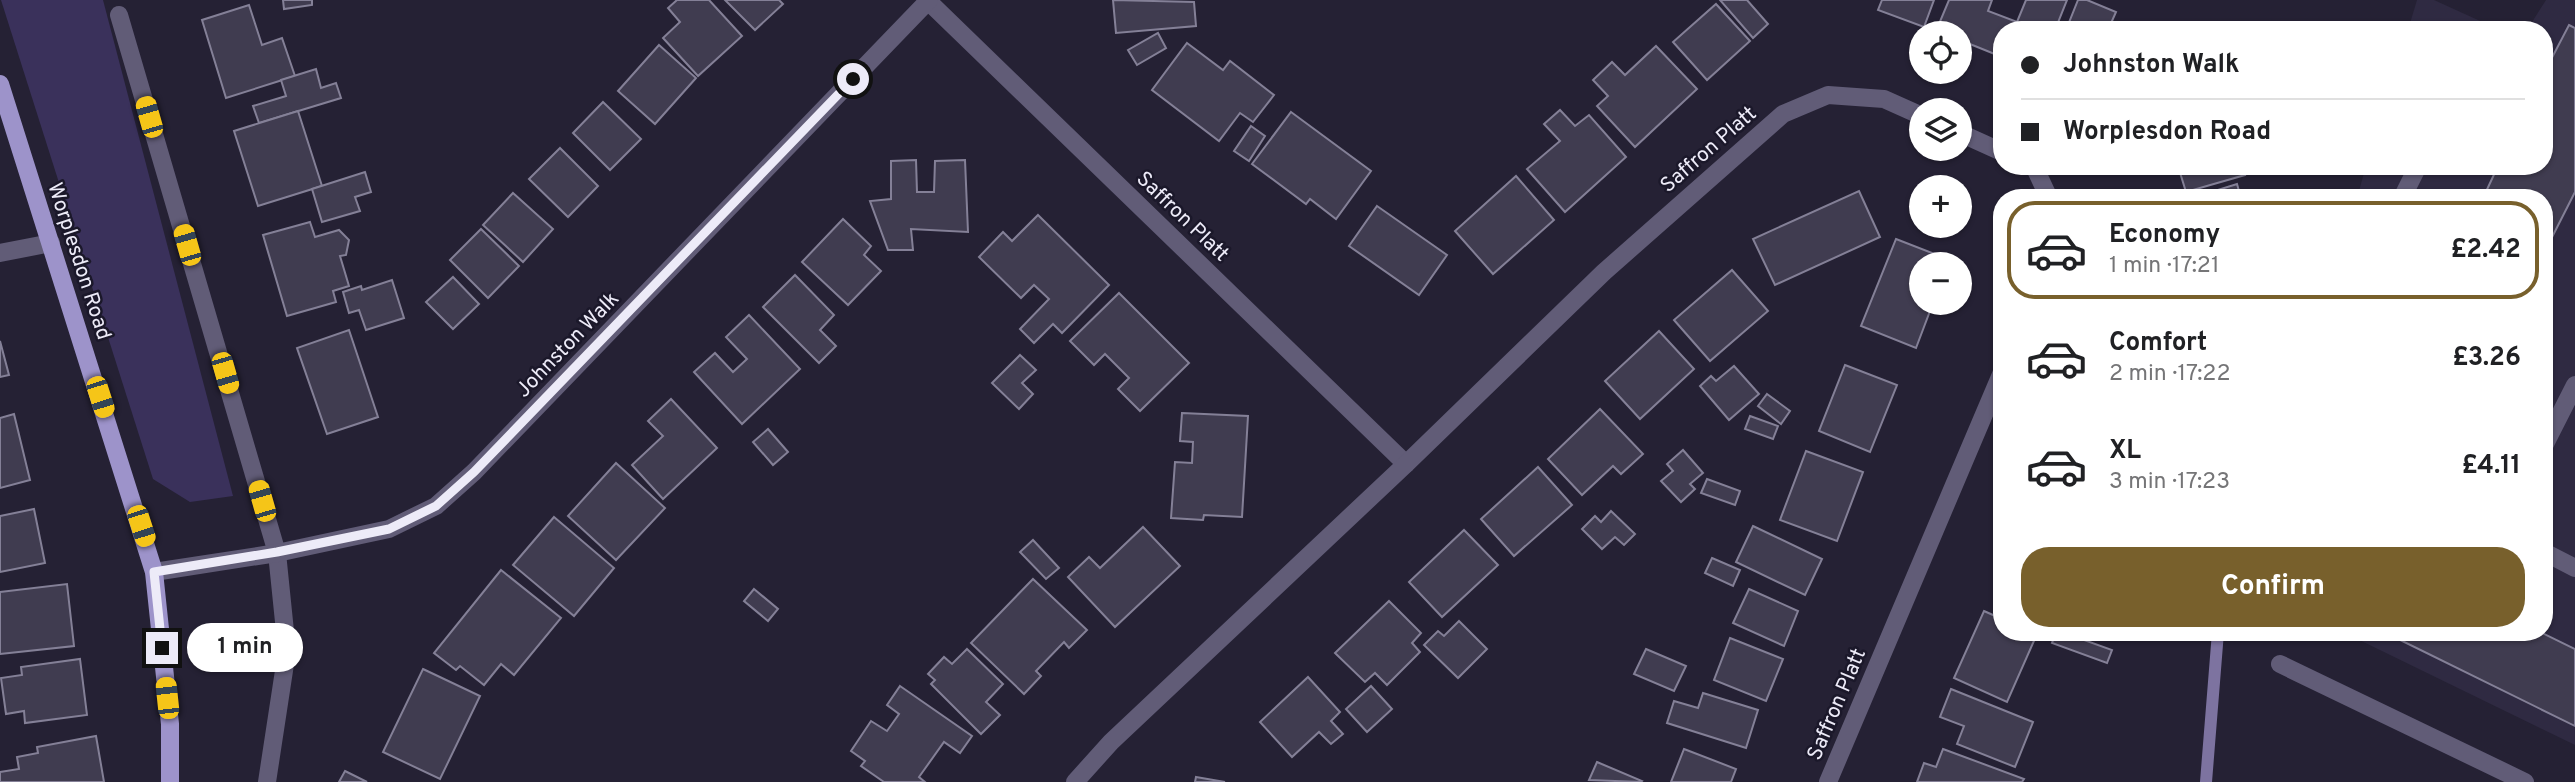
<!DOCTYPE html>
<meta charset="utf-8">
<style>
:root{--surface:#fff;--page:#f2f2f2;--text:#202124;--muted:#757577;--line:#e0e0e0;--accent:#78602c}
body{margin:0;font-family:Overpass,sans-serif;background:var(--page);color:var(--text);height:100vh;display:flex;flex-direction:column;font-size:26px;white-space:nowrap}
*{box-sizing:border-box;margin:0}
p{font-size:23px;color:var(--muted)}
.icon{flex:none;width:38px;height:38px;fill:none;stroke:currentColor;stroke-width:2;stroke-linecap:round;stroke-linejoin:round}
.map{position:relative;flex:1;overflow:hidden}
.side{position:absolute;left:1993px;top:189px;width:560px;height:452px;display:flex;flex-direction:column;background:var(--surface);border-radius:28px;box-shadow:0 2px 5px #0004}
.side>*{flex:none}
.hud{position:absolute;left:1993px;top:21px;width:560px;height:154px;border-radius:28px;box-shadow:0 2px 5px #0004;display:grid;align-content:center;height:154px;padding:0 28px;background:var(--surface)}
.buttons{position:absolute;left:1909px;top:21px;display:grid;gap:14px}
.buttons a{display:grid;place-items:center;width:63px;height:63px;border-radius:50%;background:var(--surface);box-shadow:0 2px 5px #0004;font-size:35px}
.end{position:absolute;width:32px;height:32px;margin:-16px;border:9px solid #edebf8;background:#111;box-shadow:0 0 0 4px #111}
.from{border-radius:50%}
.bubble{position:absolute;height:49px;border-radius:24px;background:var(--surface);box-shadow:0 2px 5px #0004;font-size:23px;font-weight:700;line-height:49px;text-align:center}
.car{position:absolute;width:21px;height:42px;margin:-21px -10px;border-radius:9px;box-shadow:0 0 5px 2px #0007;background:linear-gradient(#f5c518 24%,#345 0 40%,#f5c518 0 76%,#345 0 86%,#f5c518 0)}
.hud b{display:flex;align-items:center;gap:24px;height:66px;font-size:26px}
.hud b+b{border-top:2px solid var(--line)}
.hud i{width:18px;height:18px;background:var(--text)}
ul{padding:12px 0 0;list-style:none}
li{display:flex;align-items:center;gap:21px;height:98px;margin:0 14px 10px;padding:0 14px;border:4px solid transparent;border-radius:28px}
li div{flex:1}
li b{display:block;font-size:26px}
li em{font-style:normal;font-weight:700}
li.on{border-color:var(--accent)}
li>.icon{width:63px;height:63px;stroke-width:1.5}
.button{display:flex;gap:14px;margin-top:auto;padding:14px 28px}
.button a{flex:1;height:80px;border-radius:28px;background:var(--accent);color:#fff;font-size:28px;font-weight:700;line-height:80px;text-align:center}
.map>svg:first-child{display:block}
.built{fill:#2f2a42}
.green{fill:#3a315b}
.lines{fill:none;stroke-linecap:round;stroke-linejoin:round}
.stream{stroke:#7d73a0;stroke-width:12}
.building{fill:#403c50;stroke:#848097;stroke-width:2}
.lane{stroke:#615c77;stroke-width:18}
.street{stroke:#615c77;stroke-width:18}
.primary{stroke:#9d93ca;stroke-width:18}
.route{stroke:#edebf8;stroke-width:9}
.labels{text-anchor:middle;stroke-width:5;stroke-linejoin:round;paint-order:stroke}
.street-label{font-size:21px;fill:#edebf8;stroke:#1b182a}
</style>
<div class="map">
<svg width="2575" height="782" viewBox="0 0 2575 782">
<rect width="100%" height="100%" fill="#252134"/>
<g class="built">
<polygon points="2417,0 2434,0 2500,30 2408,30"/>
<polygon points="2546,0 2575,0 2575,745 2343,632 2544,632 2544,198 2357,198 2366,166 2544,166 2544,30 2527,30"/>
</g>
<polygon class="green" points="1,0 103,0 233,496 190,502 153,479"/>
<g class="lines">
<polyline class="stream" points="2206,782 2218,632"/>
</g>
<g class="building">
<polygon points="283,0 312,0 312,5 284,9"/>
<polygon points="677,0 709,0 742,36 698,76 663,38 680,22 668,8"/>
<polygon points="725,0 779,0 783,4 755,30"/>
<polygon points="1113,0 1194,2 1196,26 1116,33"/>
<polygon points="1720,0 1747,0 1768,24 1753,38"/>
<polygon points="1882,0 1934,0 1924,27 1878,10"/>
<polygon points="1949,0 1992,0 1988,11 2017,22 2026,0 2067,0 2055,30 2002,30 2002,57 1960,40 1960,33 1936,31"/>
<polygon points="2078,0 2087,0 2116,12 2108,30 2066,30"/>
<polygon points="1716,4 1750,41 1707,80 1673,42"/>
<polygon points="249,5 262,45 282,38 295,76 226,98 202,20"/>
<polygon points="2569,25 2575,28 2575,192 2544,253 2544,198 2483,198 2498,166 2544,166 2544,73"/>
<polygon points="1158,33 1166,48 1137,65 1128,50"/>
<polygon points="1187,43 1223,70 1230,61 1274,95 1253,122 1240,113 1219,141 1152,90"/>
<polygon points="659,45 696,78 655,124 618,91"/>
<polygon points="1656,46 1697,89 1635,147 1597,106 1608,96 1593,80 1612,62 1625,75"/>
<polygon points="316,69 321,88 336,83 341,98 259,123 253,106 286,96 281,80"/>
<polygon points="603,102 641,139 610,170 573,133"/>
<polygon points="1560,110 1575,126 1589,115 1626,157 1565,212 1527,169 1560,141 1544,124"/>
<polygon points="298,111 322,186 258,206 234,131"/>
<polygon points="1291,112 1371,171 1336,219 1310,199 1306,204 1252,164"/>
<polygon points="1251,126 1265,136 1249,161 1234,151"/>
<polygon points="560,148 598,186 568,217 529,179"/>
<polygon points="916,160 917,192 934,192 935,161 965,160 968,232 911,229 913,250 888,250 870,201 891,199 891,161"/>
<polygon points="2178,166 2242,166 2245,175 2186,192"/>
<polygon points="365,172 371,192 355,197 360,211 322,222 312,189"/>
<polygon points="1516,176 1554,220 1493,274 1455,231"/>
<polygon points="2237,184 2241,198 2192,198"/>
<polygon points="1859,191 1880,237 1775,285 1753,239"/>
<polygon points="513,193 553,229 523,262 483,225"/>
<polygon points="1377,206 1447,255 1419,295 1349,246"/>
<polygon points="1038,215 1109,285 1062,333 1053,324 1034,343 1020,329 1049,299 1034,285 1021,298 979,257 1003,232 1012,241"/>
<polygon points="843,219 871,246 864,255 881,271 848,305 802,262"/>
<polygon points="310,222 315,237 339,230 349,240 346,255 340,256 349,286 333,291 336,302 287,316 263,235"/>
<polygon points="481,229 519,266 488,298 450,260"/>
<polygon points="1896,239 1950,260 1949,264 1922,264 1922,303 1933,303 1916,348 1861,326"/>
<polygon points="1732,270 1768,311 1710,361 1674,320"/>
<polygon points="795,275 834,315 820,330 836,346 819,363 763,307"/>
<polygon points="453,277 479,304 453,329 426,302"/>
<polygon points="392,280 404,318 366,330 359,310 349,313 343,292 361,286 362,290"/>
<polygon points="1119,293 1189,363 1140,411 1118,389 1129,378 1105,354 1094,365 1070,341"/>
<polygon points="749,315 800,369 742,424 694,372 715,353 733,372 747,359 726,337"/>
<polygon points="349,330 378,417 327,434 297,348"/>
<polygon points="1659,331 1694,369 1640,419 1605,381"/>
<polygon points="0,341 9,375 0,377"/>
<polygon points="1020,355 1036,370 1022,383 1033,394 1019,409 992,383"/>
<polygon points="1845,365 1897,385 1870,452 1819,431"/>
<polygon points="1734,366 1759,394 1729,420 1700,386 1711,376 1716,381"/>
<polygon points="1767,394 1790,411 1781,424 1758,406"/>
<polygon points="671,399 717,448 663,499 632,465 663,436 648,421"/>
<polygon points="1600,409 1643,454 1621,474 1613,466 1582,495 1548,459"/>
<polygon points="1182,413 1248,416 1242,517 1204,515 1203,520 1171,518 1175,462 1192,463 1193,442 1180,441"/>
<polygon points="14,414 30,480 0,488 0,418"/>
<polygon points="1750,416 1778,426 1773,439 1745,429"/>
<polygon points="768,429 788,452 773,465 753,442"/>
<polygon points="1683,450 1703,473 1690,484 1695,489 1681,502 1661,481 1673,471 1667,464"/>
<polygon points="1806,451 1863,472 1837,541 1780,520"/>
<polygon points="616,463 665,508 616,560 568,516"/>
<polygon points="1538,467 1572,505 1514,556 1481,519"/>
<polygon points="1707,479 1740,491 1735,505 1701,493"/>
<polygon points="34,509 45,563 0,572 0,516"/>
<polygon points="1611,511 1635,534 1624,545 1615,537 1602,549 1582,529 1595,516 1601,522"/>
<polygon points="554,517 614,568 574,616 513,565"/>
<polygon points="1753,526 1822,559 1805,595 1736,562"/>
<polygon points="1143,527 1180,566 1115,627 1068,577 1089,557 1100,568"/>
<polygon points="1464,530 1498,565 1442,617 1409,582"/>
<polygon points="1033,540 1059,568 1046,579 1020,552"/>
<polygon points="1712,558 1740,570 1733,586 1705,573"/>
<polygon points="501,570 561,618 514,675 501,664 484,685 460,666 456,670 434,653"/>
<polygon points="1033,579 1087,630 1069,648 1064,642 1036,671 1041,676 1024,694 971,643"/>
<polygon points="67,584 74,646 0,654 0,592"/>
<polygon points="754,589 778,609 768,621 744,601"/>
<polygon points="1749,589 1798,611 1784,646 1733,623"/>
<polygon points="1389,601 1421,633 1412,643 1420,652 1387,685 1375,673 1365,682 1335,653"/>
<polygon points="1984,611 2002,619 2002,632 2031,632 2037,634 2007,702 1954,678"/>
<polygon points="1459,621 1487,649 1458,678 1424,645 1438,631 1444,636"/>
<polygon points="2056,632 2062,632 2112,650 2107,663 2052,643"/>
<polygon points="2384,632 2540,632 2575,649 2575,726"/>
<polygon points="1730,638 1783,659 1766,701 1714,680"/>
<polygon points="967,649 1003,684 986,702 1000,715 981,734 931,684 935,680 928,674 944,657 952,664"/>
<polygon points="1646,649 1686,666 1674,691 1634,674"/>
<polygon points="80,659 87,715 25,723 24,711 6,714 1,678 22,675 21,667"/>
<polygon points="423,669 480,696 440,779 383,752"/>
<polygon points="1308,677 1340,712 1331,721 1343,734 1331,744 1319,732 1292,757 1260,722"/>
<polygon points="900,686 972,736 960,753 944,742 919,777 925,782 884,782 861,766 865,761 851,751 871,721 887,731 899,714 887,705"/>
<polygon points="1371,686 1392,709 1367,732 1346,709"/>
<polygon points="1951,689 2033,722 2015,767 1957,744 1964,726 1940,717"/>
<polygon points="1703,693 1758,710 1746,748 1667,723 1674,701 1698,708"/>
<polygon points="96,736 104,782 0,782 0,772 19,769 17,757 38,753 37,747"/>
<polygon points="1684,749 1736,769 1731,782 1671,782"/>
<polygon points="1943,749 2024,779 2022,782 1917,782 1924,763 1936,767"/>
<polygon points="1597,762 1642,781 1641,782 1589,780"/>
<polygon points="345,771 367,782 339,782"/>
<polygon points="1196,777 1225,782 1195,782"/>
</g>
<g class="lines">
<g class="lane">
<polyline points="2402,198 2418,166"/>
<polyline points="0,253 51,243"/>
<polyline points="2280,664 2525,782"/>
</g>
<g class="street">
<polyline points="928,1 1406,464"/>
<polyline points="119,15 277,553 287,651 267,782"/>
<polyline points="1960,133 2002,152"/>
<polyline points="2034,166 2049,198"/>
<polyline points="2544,446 2575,385"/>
<polyline points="2544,552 2575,568"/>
<polyline points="154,572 277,553 389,529 436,506 474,472 929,0"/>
<polyline points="1075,782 1111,742 1406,464 1604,272 1783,114 1828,95 1884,99 1922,116"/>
<polyline points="1828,782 2002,372"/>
</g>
<polyline class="primary" points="0,84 154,572 170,724 170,782"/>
</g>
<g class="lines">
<polyline class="route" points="162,648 154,572 277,552 389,529 436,506 474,472 853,79"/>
</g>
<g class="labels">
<g class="street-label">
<text transform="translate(1708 149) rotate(-41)" y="7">Saffron Platt</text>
<text transform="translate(1183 216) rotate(44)" y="7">Saffron Platt</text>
<text transform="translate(80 261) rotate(72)" y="7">Worplesdon Road</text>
<text transform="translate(567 344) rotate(-46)" y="7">Johnston Walk</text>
<text transform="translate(1836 704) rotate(-67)" y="7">Saffron Platt</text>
</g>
</g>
</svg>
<div class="buttons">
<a><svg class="icon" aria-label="locate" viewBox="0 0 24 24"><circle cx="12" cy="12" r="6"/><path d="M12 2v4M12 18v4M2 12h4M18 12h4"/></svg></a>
<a><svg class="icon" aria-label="layers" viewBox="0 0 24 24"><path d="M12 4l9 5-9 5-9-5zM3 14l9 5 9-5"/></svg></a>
<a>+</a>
<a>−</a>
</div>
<i class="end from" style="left:853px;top:79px"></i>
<i class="end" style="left:162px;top:648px"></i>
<div class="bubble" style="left:187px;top:623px;width:116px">1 min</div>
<i class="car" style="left:149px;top:117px;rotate:344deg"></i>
<i class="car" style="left:187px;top:245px;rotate:344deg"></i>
<i class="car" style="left:225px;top:373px;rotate:164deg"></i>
<i class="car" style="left:100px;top:397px;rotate:162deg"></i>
<i class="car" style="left:262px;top:501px;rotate:344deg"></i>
<i class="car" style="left:141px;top:526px;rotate:162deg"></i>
<i class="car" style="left:167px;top:698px;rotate:354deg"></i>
<div class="hud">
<b><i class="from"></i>Johnston Walk</b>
<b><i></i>Worplesdon Road</b>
</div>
<section class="side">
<ul>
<li class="on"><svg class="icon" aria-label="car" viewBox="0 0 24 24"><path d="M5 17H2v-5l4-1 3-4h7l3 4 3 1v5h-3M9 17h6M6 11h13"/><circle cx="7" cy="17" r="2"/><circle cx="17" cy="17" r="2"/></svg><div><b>Economy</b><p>1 min · 17:21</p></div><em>£2.42</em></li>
<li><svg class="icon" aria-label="car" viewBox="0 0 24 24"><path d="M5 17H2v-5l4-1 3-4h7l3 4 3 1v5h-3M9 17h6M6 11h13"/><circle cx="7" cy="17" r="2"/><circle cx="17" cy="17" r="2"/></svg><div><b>Comfort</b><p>2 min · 17:22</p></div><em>£3.26</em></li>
<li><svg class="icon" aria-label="car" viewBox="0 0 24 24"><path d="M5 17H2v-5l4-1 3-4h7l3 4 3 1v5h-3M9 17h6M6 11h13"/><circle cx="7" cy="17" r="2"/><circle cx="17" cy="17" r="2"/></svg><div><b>XL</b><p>3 min · 17:23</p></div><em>£4.11</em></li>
</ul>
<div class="button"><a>Confirm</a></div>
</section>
</div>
